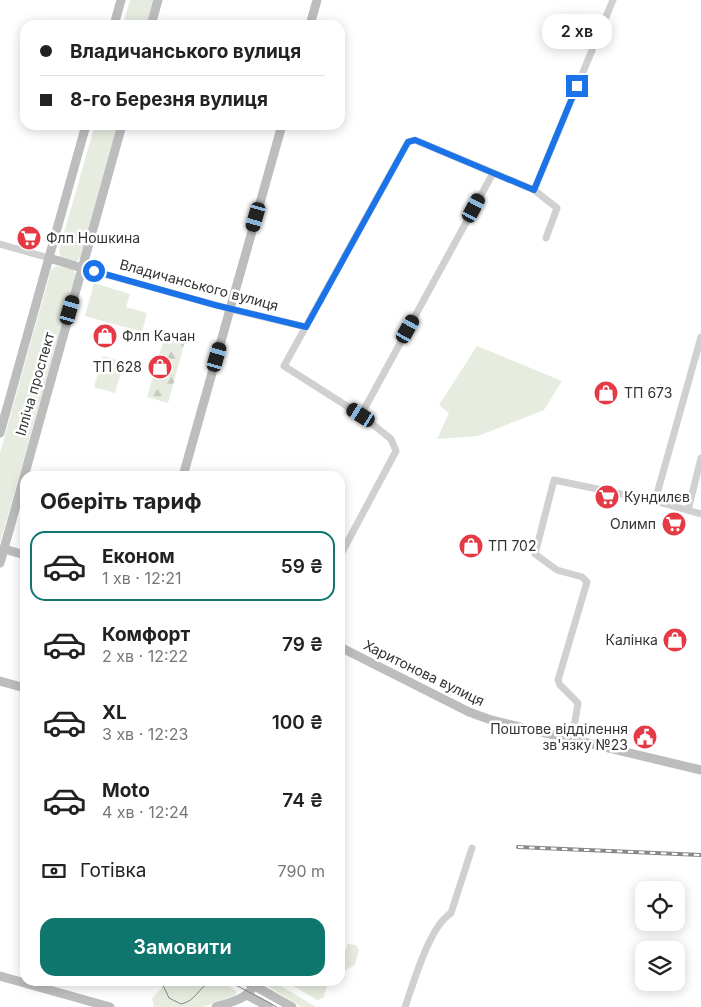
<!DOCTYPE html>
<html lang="uk">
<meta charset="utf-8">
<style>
:root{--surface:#fff;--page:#f2f2f2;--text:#222;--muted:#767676;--line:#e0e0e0;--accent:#0f766e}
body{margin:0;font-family:Inter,sans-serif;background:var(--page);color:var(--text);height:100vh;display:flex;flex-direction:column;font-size:19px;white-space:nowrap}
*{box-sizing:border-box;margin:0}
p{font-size:16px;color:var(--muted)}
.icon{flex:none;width:28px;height:28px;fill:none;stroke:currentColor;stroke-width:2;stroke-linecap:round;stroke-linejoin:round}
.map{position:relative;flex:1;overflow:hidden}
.panel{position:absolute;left:20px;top:471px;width:325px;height:515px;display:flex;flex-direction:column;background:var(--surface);border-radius:15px;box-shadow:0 2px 12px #0003}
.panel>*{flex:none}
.hud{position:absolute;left:20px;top:20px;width:325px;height:110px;border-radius:15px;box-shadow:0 2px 12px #0003;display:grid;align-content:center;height:110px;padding:0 20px;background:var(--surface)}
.buttons{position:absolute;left:635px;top:881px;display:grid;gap:10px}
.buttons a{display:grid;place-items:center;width:50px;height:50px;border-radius:10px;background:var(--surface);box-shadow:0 2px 12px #0003;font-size:25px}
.end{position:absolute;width:22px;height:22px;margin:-11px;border:6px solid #1a73e8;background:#fff;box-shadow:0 0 0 2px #fff}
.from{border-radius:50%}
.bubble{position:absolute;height:35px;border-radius:15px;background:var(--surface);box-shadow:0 2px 12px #0003;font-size:16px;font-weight:600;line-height:35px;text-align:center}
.car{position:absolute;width:15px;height:30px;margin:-15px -8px;border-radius:6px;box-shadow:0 0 4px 1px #0007;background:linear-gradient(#222 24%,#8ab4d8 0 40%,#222 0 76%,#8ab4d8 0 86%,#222 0)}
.hud b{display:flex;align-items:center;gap:18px;height:48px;font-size:19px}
.hud b+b{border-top:1px solid var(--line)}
.hud i{width:12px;height:12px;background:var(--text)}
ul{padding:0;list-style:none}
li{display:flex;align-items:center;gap:15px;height:70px;margin:0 10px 8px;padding:0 10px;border:2px solid transparent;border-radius:15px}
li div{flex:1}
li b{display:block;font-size:19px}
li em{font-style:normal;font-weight:600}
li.active{border-color:var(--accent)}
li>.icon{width:45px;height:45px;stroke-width:1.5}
h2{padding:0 20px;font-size:22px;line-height:60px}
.pay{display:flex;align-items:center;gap:12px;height:55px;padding:0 20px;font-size:19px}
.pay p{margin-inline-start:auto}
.cta{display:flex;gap:10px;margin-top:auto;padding:10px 20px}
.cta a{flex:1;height:58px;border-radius:15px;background:var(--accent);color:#fff;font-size:20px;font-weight:600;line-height:58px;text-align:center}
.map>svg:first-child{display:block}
.green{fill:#e6ecdf}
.forest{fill:url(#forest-firs)}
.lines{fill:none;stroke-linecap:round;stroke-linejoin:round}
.street{stroke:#d0d0d0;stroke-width:7}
.secondary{stroke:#bdbdbd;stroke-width:9}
.tram{stroke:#888;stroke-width:1}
.rail-casing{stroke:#888;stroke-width:4}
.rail{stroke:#fff;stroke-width:2;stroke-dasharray:5.5;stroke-linecap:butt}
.route{stroke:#1a73e8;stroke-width:6}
.labels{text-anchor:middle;stroke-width:5;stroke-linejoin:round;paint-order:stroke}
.poi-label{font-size:14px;fill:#333;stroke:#fff;text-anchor:start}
.street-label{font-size:14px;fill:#333;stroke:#fff}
</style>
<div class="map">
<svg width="701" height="1007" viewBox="0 0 701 1007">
<defs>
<pattern id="forest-firs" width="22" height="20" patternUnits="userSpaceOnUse" patternTransform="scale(1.25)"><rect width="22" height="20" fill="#e6ecdf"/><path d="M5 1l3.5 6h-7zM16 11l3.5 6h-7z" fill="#c6cbc0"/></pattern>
</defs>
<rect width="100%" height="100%" fill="#fff"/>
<g class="green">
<polygon points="130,0 154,0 147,25 123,25"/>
<polygon points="95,125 119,125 81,257 76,262 61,258 59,250"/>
<polygon points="56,266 72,269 76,274 0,543 0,453 51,270"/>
<polygon points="94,283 130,294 126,307 147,313 142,332 85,316"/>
<polygon points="477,346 562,381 544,410 478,436 437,439 449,413 439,405"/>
<polygon points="103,356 124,362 115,393 94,387"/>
<polygon points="348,944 356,945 359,950 355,965 340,973 340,962"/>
<polygon points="163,981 223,981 237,992 234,996 203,1007 154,1007 152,998 161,989"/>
<polygon points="273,981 278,984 316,1007 301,1007 262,982"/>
<polygon points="285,981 329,981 323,998 317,1000"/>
</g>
<polygon class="forest" points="166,332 186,338 168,403 147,397"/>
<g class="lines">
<g class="street">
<polyline points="534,190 613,0"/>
<polyline points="0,244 49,258"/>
<polyline points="82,268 230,309 306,327"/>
<polyline points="361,415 493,173"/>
<polyline points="655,501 701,337"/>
<polyline points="688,510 701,458"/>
<polyline points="340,556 396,451 391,439 361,415 284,366 408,142 415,140 534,190 557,208 546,238"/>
<polyline points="572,739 578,703 560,685 558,680 587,582 582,577 557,570 535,554 554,480 655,501 701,514"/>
<path d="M405,1007C414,982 429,927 451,913L472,848"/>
</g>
<g class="secondary">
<polyline points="114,25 121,0"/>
<polyline points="151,25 158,0"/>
<polyline points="310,25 317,0"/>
<polyline points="49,258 82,268"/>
<polyline points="0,433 86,125"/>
<polyline points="183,476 282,125"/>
<polyline points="4,549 25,555"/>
<polyline points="0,563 122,125"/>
<polyline points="340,647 469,712 491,720 701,770"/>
<polyline points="0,681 25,688"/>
<polyline points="0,976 110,1007"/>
<polyline points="246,981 292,1007"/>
<polyline points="247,995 269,1007"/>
<path d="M216,1007C230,1002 247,1000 254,985"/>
</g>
<g class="tram">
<path d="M161,981L169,998L181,1004C196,1001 198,988 211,981"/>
<polyline points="228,981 277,1007"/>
</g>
<defs>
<polyline id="rail" points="518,847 701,855"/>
</defs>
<use href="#rail" class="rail-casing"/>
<use href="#rail" class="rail"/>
</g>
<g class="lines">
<polyline class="route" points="94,271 215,305 306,327 408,142 415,140 534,190 577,86"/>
</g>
<defs>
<symbol id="supermarket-disc" viewBox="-11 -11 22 22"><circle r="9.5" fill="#e63946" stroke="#fff"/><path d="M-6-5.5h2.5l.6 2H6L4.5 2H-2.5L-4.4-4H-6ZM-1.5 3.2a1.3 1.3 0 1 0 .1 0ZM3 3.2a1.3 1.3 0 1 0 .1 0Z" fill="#fff"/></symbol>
<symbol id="shop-disc" viewBox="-11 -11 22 22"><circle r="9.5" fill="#e63946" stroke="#fff"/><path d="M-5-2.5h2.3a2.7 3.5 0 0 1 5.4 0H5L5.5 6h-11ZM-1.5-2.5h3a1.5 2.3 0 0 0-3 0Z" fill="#fff"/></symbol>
<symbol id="civic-disc" viewBox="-11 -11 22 22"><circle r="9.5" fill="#e63946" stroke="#fff"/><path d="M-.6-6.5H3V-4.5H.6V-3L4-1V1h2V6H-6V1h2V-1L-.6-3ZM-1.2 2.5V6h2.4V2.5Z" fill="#fff"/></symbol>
</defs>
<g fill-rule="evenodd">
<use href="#supermarket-disc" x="15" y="224" width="28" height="28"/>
<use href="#shop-disc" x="91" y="322" width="28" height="28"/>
<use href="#shop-disc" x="146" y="353" width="28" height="28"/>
<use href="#shop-disc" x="592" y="379" width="28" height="28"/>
<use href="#supermarket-disc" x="593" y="483" width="28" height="28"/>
<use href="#supermarket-disc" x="660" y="510" width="28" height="28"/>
<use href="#shop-disc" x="457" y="532" width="28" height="28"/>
<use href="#shop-disc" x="661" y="626" width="28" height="28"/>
<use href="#civic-disc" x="631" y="723" width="28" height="28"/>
</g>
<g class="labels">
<g class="poi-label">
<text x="46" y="243">Флп Ношкина</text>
<text x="122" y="341">Флп Качан</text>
<text x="142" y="372" text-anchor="end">ТП 628</text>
<text x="624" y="398">ТП 673</text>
<text x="624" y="502">Кундилєв</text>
<text x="656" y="529" text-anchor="end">Олимп</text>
<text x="488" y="551">ТП 702</text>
<text x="658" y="645" text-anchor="end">Калінка</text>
<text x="628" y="734" text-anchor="end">Поштове відділення<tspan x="628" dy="16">зв'язку №23</tspan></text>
</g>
<g class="street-label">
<text transform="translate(199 285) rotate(15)" y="5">Владичанського вулиця</text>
<text transform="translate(35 384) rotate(-74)" y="5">Ілліча проспект</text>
<text transform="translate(424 673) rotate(26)" y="5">Харитонова вулиця</text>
</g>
</g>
</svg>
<div class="buttons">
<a><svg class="icon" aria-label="locate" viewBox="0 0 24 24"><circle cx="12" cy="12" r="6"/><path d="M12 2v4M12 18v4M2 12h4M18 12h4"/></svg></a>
<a><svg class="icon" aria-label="layers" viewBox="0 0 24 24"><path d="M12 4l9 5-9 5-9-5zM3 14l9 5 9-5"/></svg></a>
</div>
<i class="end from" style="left:94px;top:271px"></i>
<i class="end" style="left:577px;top:86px"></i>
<div class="bubble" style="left:542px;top:14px;width:70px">2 хв</div>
<i class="car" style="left:474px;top:208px;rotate:28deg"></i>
<i class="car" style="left:256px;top:217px;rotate:196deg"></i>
<i class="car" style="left:70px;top:310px;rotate:16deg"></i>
<i class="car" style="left:408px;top:329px;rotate:29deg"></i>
<i class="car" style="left:217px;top:357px;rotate:16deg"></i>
<i class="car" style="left:361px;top:415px;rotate:303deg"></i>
<div class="hud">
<b><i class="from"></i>Владичанського вулиця</b>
<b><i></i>8-го Березня вулиця</b>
</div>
<section class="panel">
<h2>Оберіть тариф</h2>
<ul>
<li class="active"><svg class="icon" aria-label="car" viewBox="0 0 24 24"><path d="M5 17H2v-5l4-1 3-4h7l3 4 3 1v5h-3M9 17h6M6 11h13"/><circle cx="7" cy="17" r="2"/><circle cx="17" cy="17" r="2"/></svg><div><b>Економ</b><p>1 хв · 12:21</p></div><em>59 ₴</em></li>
<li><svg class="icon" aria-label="car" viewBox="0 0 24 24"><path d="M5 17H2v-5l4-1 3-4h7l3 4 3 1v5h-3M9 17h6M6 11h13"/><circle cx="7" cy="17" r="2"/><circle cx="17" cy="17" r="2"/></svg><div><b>Комфорт</b><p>2 хв · 12:22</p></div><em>79 ₴</em></li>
<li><svg class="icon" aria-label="car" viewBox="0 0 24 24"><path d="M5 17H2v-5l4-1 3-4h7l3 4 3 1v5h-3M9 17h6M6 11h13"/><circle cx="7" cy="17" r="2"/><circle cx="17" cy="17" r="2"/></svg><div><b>XL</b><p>3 хв · 12:23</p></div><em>100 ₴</em></li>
<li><svg class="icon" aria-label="car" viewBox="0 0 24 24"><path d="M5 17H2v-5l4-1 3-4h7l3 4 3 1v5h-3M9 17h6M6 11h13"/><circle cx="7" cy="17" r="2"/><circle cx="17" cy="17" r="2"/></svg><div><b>Moto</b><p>4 хв · 12:24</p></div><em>74 ₴</em></li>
</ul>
<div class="pay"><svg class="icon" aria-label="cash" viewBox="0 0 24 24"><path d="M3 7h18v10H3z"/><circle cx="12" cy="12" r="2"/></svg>Готівка<p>790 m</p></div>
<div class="cta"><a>Замовити</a></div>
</section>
</div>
